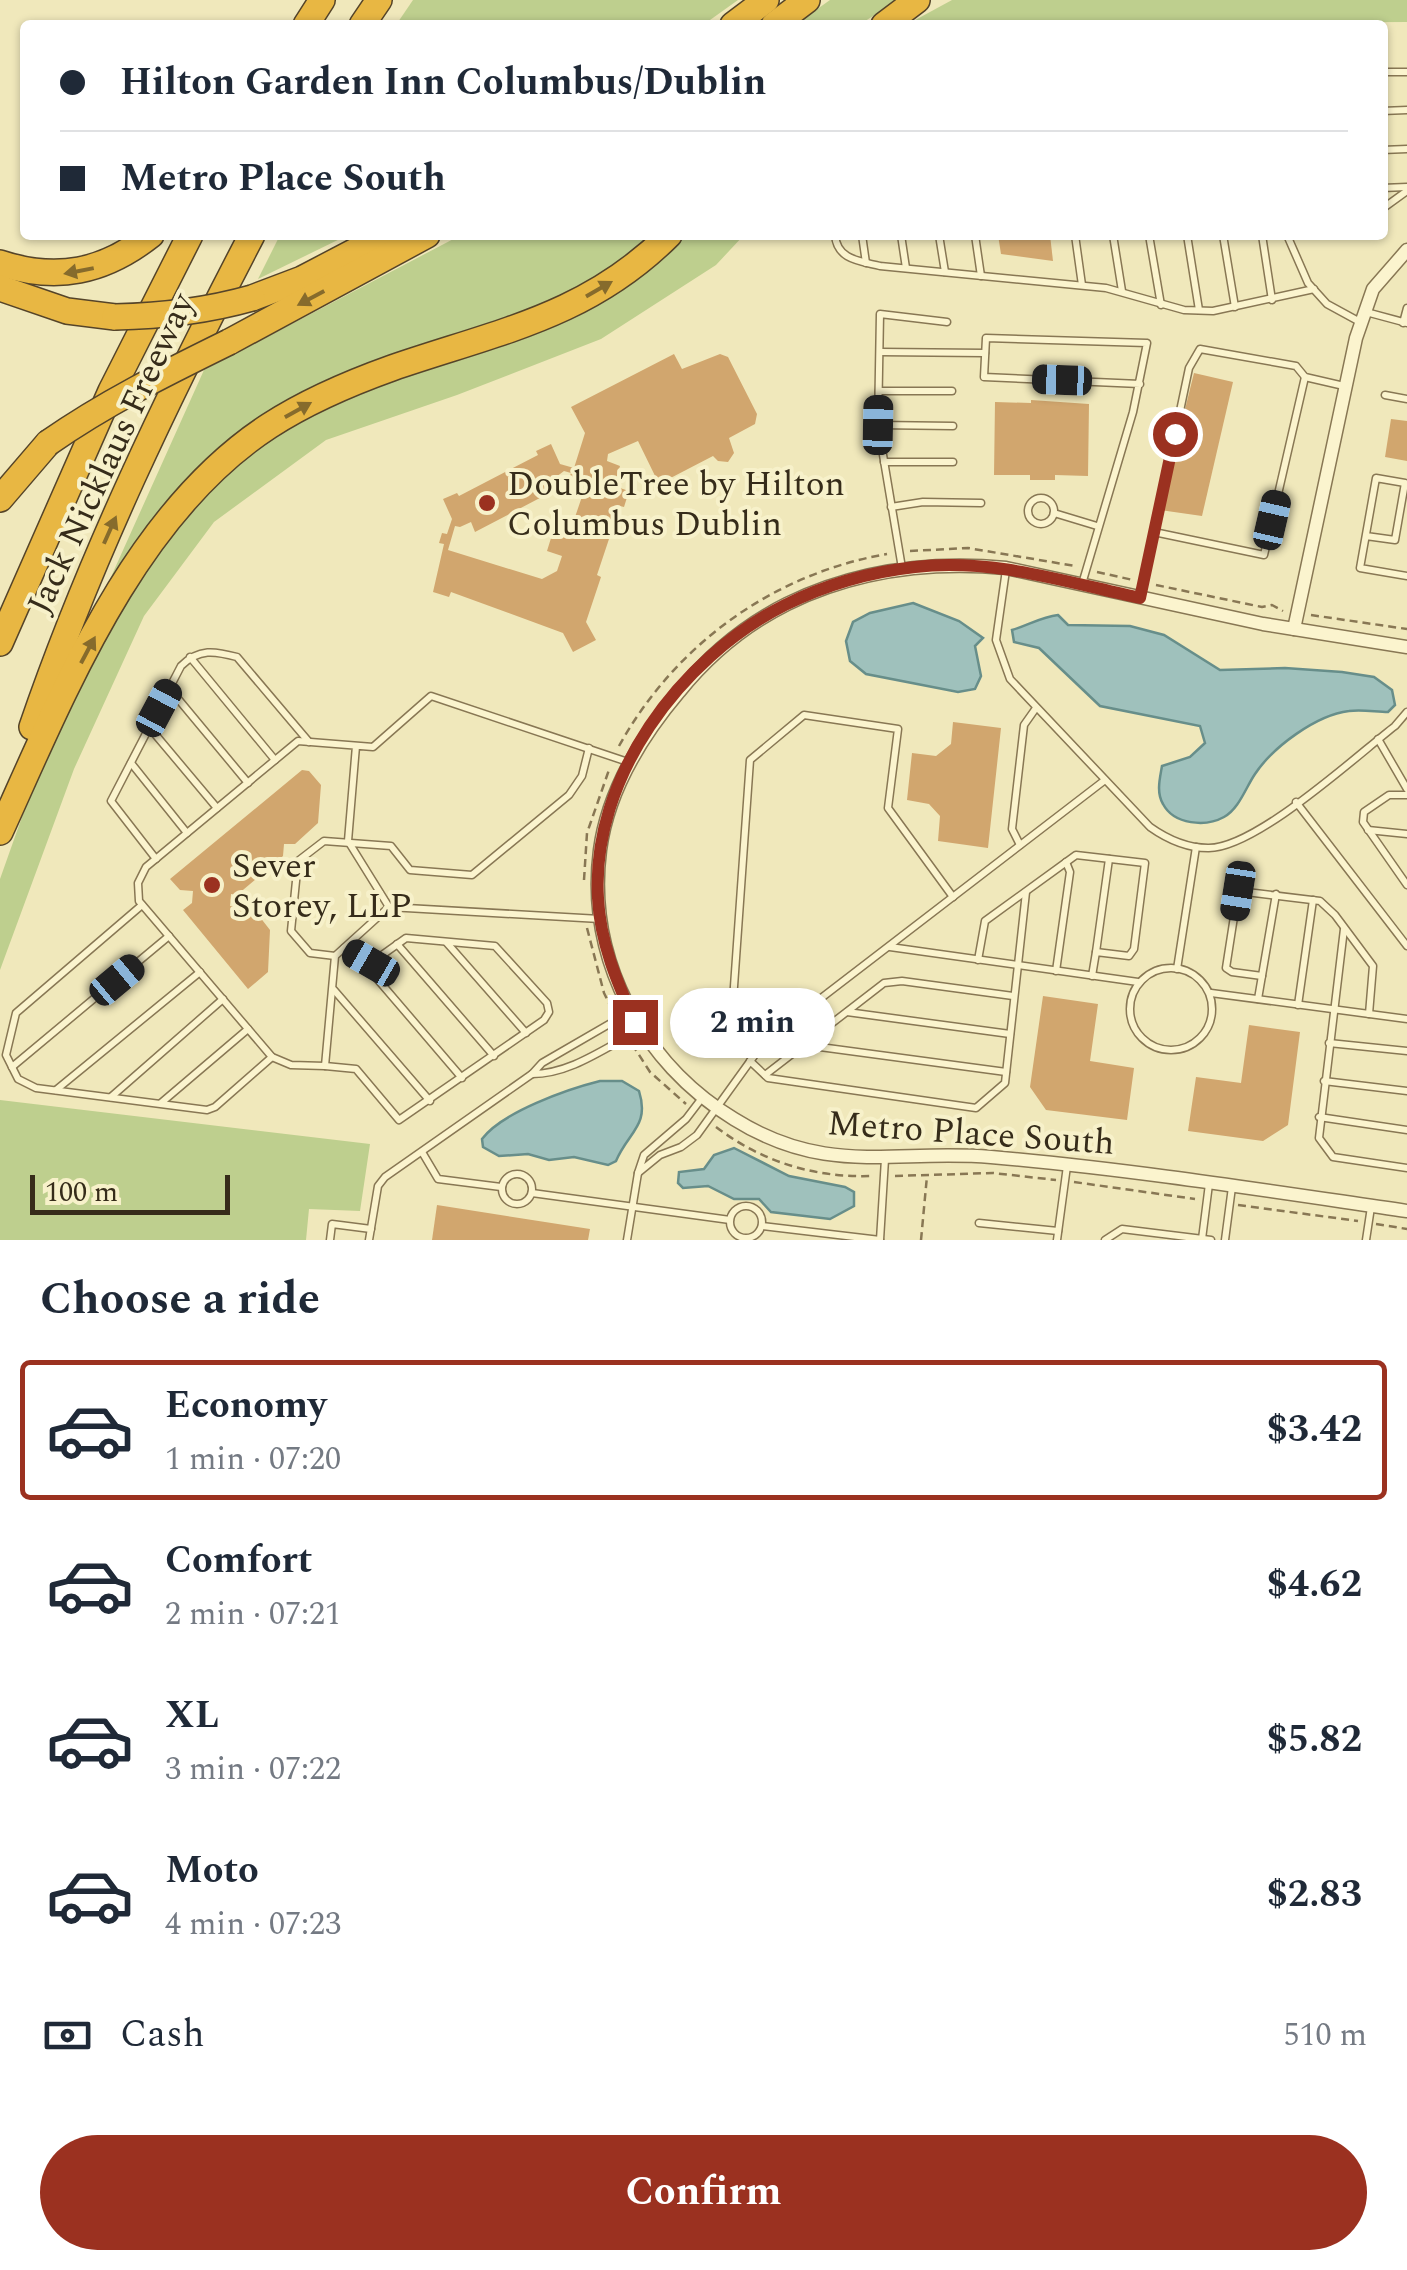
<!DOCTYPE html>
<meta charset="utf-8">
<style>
:root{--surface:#fff;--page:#f6f6f7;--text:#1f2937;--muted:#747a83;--line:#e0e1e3;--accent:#9b3120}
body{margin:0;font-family:Spectral,serif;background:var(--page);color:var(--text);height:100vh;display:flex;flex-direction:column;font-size:38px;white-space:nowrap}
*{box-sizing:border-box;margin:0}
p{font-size:32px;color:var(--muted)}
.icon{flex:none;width:55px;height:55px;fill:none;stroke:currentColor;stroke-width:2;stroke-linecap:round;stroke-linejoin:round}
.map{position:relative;height:1240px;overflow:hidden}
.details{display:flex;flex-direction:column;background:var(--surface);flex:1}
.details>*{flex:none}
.top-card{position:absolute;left:20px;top:20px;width:1368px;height:220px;border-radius:10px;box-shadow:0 2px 8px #0004;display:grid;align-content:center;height:220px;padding:0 40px;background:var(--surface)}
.scale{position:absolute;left:30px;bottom:25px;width:200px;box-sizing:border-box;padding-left:10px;border:5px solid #362c1a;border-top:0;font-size:28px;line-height:35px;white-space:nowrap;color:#362c1a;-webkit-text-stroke:8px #f7f1ca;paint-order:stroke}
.end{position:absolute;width:45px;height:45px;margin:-22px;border:12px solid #9b3120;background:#fff;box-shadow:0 0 0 5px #fff}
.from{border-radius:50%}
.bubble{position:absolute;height:70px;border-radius:35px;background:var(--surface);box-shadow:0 2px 8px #0004;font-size:32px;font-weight:700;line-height:70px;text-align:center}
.car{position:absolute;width:30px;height:60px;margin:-30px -15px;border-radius:12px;box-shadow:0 0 8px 2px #0007;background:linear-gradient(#222 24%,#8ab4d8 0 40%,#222 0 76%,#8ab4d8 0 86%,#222 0)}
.top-card b{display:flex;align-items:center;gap:35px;height:95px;font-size:38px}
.top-card b+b{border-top:2px solid var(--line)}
.top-card i{width:25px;height:25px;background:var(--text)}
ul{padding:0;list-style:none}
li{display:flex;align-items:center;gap:30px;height:140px;margin:0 20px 15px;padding:0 20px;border:5px solid transparent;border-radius:10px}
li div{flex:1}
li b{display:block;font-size:38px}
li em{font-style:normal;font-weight:700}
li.active{border-color:var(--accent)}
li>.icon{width:90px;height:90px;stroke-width:1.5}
h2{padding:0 40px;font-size:45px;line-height:120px}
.pay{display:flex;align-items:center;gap:25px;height:110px;padding:0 40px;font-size:38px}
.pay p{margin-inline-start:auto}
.button{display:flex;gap:20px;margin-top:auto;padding:20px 40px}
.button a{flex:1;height:115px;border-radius:60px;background:var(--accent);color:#fff;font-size:40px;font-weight:700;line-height:115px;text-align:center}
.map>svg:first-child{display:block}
.green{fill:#becf8e}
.water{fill:#9fc1bc;stroke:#678e8a;stroke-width:2.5}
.building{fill:#d1a66e;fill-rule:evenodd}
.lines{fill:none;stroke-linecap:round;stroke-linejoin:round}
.lane-casing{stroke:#887754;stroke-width:9}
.street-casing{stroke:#887754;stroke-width:15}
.highway-casing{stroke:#554429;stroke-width:28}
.path{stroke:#887754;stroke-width:2.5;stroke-dasharray:8 5;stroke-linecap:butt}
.lane{stroke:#fbf4ce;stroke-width:6}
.street{stroke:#fbf4ce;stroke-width:12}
.highway{stroke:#e8b743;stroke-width:25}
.highway-bridge-casing{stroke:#554429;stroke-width:28;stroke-linecap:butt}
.highway-bridge{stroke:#e8b743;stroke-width:25}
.oneway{fill:#866b2c}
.route{stroke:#9b3120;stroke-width:12}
.poi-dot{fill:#9b3120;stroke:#f7f1ca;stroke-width:4}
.labels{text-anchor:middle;stroke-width:8;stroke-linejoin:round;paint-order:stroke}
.street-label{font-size:35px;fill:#362c1a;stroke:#f7f1ca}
.poi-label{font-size:35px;fill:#362c1a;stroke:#f7f1ca;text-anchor:start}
</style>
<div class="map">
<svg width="1407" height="1240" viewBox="0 0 1407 1240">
<rect width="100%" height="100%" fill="#f0e8bb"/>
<g class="green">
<polygon points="413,0 738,0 703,25 396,25"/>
<polygon points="830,0 898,0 859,25 795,25"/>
<polygon points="952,0 1407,0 1407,22 906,25"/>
<polygon points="280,235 348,235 258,279"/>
<polygon points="461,235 657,235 602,276 538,310 299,398 110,590 106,588 204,370"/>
<polygon points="682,235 744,235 716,265 601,339 457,395 326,440 214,522 144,616 74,769 0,970 0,879 39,769 118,611 191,507 231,466 296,420 670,247"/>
<polygon points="0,1100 370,1144 360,1211 309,1209 306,1240 0,1240"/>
</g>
<g class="water">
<polygon points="913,603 959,621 983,638 975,646 981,676 975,689 958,692 866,674 850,661 846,641 853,622 870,613"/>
<path d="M1058,615L1068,625L1130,626L1164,635L1220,670L1285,668L1342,672L1374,677L1392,690L1395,705L1388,712C1376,712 1362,709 1349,711C1316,715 1273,747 1255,774C1246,787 1239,809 1224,817C1206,827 1174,825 1163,804C1156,792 1160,778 1162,766L1190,757L1205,743L1200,726L1100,706L1039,648L1014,642L1012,630C1029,625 1041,617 1058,615Z"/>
<path d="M600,1081H622L639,1091C650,1126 628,1132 616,1161L608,1165L574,1157L549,1160L528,1154L499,1156L483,1147L482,1139C502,1112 568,1089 600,1081Z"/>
<polygon points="734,1148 789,1176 845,1187 854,1192 854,1206 830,1219 771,1212 759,1199 734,1199 708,1186 683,1188 678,1183 679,1172 704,1169 714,1155"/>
</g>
<g class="building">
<polygon points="998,235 1050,235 1053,261 1001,254"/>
<path d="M674,354L682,369L720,354L728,357L757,414L755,424L729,438L734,453L728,462L718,461L713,456L659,484L638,441L608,454L607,461L620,466L614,486L629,491L624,507L620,506L597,575L601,577L586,622L596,640L573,652L563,633L451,592L449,597L433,592L444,544L439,543L442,533L447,534L452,519L443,499L457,493L459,496L538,455L536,451L551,444L560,464L574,468L585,433L571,407ZM564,471L571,473L569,479L576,481L578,475L588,479L574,520L558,515L556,522L547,551L562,556L557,571L542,579L448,550L455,526L460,527L471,522L475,532L557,489L552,480Z"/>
<polygon points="1194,373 1233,382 1202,516 1160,510"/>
<polygon points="1031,400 1089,404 1088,476 1055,475 1055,480 1030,480 1030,475 994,475 995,402 1031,403"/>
<polygon points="1391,419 1407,421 1407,461 1385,457"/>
<polygon points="953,722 1001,728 988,848 938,841 940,816 929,804 907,800 912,753 936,756 951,744"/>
<polygon points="302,770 309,771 321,785 318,823 295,844 284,844 283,856 237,895 231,894 230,906 252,907 270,930 268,972 248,989 183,910 192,903 193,891 180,890 170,879"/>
<polygon points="1043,996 1098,1004 1090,1061 1134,1068 1127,1120 1046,1110 1030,1087"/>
<polygon points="1249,1025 1300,1032 1288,1125 1263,1141 1188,1131 1196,1077 1241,1083"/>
<polygon points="437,1205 590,1229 588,1240 432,1240"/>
</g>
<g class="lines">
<defs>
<g id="lane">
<polyline points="1382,72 1407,72"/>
<polyline points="1382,111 1407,110"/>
<polyline points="1382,150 1407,149"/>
<polyline points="1382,188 1407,187"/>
<polyline points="1382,209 1407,191"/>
<path d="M835,235C837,260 860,261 880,266L1106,288L1184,310L1213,311L1314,289"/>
<polyline points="862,235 866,263"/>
<polyline points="901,235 906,268"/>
<polyline points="939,235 945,272"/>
<polyline points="975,235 981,276"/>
<polyline points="1075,235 1082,285"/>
<polyline points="1113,235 1122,291"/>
<polyline points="1149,235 1161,305"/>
<polyline points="1187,235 1199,310"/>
<polyline points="1223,235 1235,307"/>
<polyline points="1262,235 1272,300"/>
<polyline points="1287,235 1308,283 1327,304 1360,322"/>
<polyline points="1366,312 1407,323"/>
<polyline points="1403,323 1407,308"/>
<polyline points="880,352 985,353"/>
<polyline points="879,391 952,391"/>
<polyline points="1385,395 1407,399"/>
<polyline points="878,425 953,426"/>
<polyline points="884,462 953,462"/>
<circle cx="1041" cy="511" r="13"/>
<polyline points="891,507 923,502 981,503"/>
<polyline points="1054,513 1097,526"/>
<polyline points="1154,532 1264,555 1305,377"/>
<polyline points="1366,536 1395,540 1405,483 1376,478 1360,568 1407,576"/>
<polyline points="902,568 878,425 880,314 947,322"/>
<path d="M1006,570L996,640L1010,679L1150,827C1167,839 1186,848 1208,848C1255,849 1355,757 1395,726L1407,712"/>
<polyline points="1082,584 1133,412 1147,343 986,338 984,377 1140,384"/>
<polyline points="1141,597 1189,368 1200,349 1296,366 1305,377 1344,386"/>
<polyline points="190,657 275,760"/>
<polyline points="169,688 248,783"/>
<polyline points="149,727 217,808"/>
<polyline points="1378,739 1407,789"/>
<polyline points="356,746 348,841 389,907 335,956 325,1066 291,1065 272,1057 139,901 138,883 146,867 298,741 373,747 431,696 628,762"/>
<polyline points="131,763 187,833"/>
<polyline points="1407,795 1389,795 1364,812 1363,822 1407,885"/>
<polyline points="1296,802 1407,946"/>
<polyline points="1368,830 1407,834"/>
<polyline points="1020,845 1012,829 1024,725 1036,708"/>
<path d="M156,859L111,801L181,666C199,648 215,651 237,657L309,742"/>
<polyline points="142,905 16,1013 6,1055 18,1079 36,1088 207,1110 215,1107 272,1057"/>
<polyline points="389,907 600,919"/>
<polyline points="1344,929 1319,1138 1333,1157 1407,1168"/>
<polyline points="447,943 526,1033"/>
<polyline points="397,944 494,1056"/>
<polyline points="890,947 1138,982"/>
<polyline points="1096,952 1109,859"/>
<polyline points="335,956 310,953 291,931 298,861 324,841 391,846 410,870 472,875 569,795 582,776 589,748"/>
<polyline points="978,960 985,921 1076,855 1145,863 1134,949 1129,956 1096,952 1092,976"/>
<polyline points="371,963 373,974 462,1078"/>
<circle cx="1171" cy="1009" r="41"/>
<polyline points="1177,969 1196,847"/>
<polyline points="1056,971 1070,872 1066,862"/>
<polyline points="1262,976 1232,972 1226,968 1238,891 1320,901 1335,915 1373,966 1369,1014"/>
<polyline points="334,990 430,1101"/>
<polyline points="1211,993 1407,1019"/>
<polyline points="1258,999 1276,894"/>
<polyline points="1298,1005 1313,900"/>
<path d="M630,1012L542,1063L532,1074C571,1074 606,1047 640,1030"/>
<polyline points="847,1012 1010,1034"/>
<polyline points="1329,1043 1407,1051"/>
<polyline points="805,1045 1006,1072"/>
<polyline points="753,1057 731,1029 750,760 804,715 898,729 888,808 953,897"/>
<polyline points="750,1061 768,1078 976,1108 1005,1083 1026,892"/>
<polyline points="325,1066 356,1069 399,1120 544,1020 549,1012 547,1003 495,946 406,938 371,963 344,948"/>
<polyline points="12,1067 169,936"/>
<polyline points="765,1075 884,983 902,981 1013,996"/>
<polyline points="1324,1081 1407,1091"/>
<polyline points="56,1090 200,972"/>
<polyline points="111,1097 223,999"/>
<polyline points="702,1098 686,1119 644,1155 638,1173 660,1155 681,1147 697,1135 764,1042 1105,780"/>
<polyline points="161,1103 248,1029"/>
<polyline points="1319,1117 1407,1130"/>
<polyline points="422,1152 438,1179 501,1187"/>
<circle cx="517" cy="1189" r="15"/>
<polyline points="532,1193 730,1220"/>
<circle cx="746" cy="1222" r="16"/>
<polyline points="979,1223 1058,1231"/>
<polyline points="762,1226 880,1240"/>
<polyline points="1202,1239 1209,1184"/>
<polyline points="330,1240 332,1224 371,1229"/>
<polyline points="369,1240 378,1186 385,1177 532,1074"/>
<polyline points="627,1240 638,1173"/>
<polyline points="880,1240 885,1159"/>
<polyline points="1057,1240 1067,1166"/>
<polyline points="1105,1240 1122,1229 1211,1240"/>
<polyline points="1225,1240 1232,1187"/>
<polyline points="1366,1240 1371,1207"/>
</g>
<g id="street">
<polyline points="1294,629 1356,338 1373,289 1407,250"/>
<path d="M1407,647L1263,624L1006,568C930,561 856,570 787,604C745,625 708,656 679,692C641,737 608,790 600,850C586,958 642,1063 734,1119C827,1177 893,1149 991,1157C1130,1169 1269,1191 1407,1211"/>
</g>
<g id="highway">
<polyline points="306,25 322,0"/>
<polyline points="362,25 379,0"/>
<polyline points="733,25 766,0"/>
<polyline points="774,25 807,0"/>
<polyline points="884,25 917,0"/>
<path d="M0,263C57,282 104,272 151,235"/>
<polyline points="0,288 67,311 115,317"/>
<polyline points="252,298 302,279 386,235"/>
<polyline points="229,342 427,235"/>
<polyline points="0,499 48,443"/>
<polyline points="0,643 111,391 190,235"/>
<path d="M32,727C90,558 169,394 252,235"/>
<path d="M0,832C64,691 134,514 269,426C306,402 350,383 392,368C496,332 587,317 669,235"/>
</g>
</defs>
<use href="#lane" class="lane-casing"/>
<use href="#street" class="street-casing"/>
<use href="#highway" class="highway-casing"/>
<g class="path">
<polyline points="910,551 968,548 1075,566"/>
<polyline points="1097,572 1133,580"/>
<polyline points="1156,585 1262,607 1272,605 1283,611"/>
<polyline points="1311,615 1407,629"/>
<path d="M619,746C675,645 772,574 887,554"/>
<polyline points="584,880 587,833 610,767"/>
<polyline points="587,928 604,993 613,1011"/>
<polyline points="632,1044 650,1072 686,1104"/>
<path d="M716,1127C762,1162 815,1178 872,1176"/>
<polyline points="895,1176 993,1173 1056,1180"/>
<polyline points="1074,1182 1195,1199"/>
<polyline points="1238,1205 1358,1221"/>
<polyline points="1376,1224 1407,1229"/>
<polyline points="921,1240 927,1176"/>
</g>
<use href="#lane" class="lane"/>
<use href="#street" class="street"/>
<use href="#highway" class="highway"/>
<defs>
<g id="highway-bridge">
<path d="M115,317C163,316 206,311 252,298"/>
<path d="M48,443C105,403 166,373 229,342"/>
</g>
</defs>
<use href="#highway-bridge" class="highway-bridge-casing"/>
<use href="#highway-bridge" class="highway-bridge"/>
</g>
<defs><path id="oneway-solid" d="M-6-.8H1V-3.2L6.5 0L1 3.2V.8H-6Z" transform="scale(2.5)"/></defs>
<g class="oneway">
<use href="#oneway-solid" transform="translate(79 271) rotate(169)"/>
<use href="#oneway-solid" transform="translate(599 289) rotate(-30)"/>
<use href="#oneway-solid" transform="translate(311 298) rotate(152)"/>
<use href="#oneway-solid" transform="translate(298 410) rotate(-29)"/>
<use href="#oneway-solid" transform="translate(110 530) rotate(-66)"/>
<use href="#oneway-solid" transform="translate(88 650) rotate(-62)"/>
</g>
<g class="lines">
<path class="route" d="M635,1022C617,982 600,942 598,898C591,778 680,658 785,605C825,585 870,572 915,567C992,558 1066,582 1140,598L1175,434"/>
</g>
<g class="poi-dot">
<circle cx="487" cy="503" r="10"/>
<circle cx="212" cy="885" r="10"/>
</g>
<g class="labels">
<g class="street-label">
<text transform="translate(110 453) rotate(-65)" y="12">Jack Nicklaus Freeway</text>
<text transform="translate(971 1132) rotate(4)" y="12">Metro Place South</text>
</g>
<g class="poi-label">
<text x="507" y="495">DoubleTree by Hilton<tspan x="507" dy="40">Columbus Dublin</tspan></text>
<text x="232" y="877">Sever<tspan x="232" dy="40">Storey, LLP</tspan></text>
</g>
</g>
</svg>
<div class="scale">100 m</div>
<i class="end from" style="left:1175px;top:434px"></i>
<i class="end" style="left:635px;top:1022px"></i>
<div class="bubble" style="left:670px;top:988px;width:165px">2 min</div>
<i class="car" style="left:1062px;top:380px;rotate:272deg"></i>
<i class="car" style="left:878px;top:425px;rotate:1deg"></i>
<i class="car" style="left:1272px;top:520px;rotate:13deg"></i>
<i class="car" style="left:159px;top:708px;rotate:28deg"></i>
<i class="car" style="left:1238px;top:891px;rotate:189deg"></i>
<i class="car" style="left:371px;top:963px;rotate:300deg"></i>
<i class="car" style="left:117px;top:980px;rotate:50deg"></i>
<div class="top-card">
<b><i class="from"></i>Hilton Garden Inn Columbus/Dublin</b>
<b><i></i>Metro Place South</b>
</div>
</div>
<section class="details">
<h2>Choose a ride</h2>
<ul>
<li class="active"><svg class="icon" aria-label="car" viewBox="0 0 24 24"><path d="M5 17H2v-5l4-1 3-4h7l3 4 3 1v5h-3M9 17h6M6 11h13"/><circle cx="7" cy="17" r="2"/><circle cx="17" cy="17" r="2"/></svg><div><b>Economy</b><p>1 min · 07:20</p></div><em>$3.42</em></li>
<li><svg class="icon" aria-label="car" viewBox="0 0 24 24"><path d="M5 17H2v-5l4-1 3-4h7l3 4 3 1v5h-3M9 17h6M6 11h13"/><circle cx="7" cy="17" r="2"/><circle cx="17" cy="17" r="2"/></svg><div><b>Comfort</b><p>2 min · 07:21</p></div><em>$4.62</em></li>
<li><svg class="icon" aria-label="car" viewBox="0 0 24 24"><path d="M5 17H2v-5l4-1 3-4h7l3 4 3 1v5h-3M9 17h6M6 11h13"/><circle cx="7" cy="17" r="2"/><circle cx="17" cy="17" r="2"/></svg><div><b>XL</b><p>3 min · 07:22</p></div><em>$5.82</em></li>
<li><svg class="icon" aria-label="car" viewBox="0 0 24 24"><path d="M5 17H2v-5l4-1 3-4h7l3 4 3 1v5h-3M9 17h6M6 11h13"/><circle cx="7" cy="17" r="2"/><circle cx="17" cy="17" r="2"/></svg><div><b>Moto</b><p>4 min · 07:23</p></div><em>$2.83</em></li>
</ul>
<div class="pay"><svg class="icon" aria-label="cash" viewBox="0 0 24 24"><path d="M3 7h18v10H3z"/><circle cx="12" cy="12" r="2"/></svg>Cash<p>510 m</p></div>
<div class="button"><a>Confirm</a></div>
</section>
